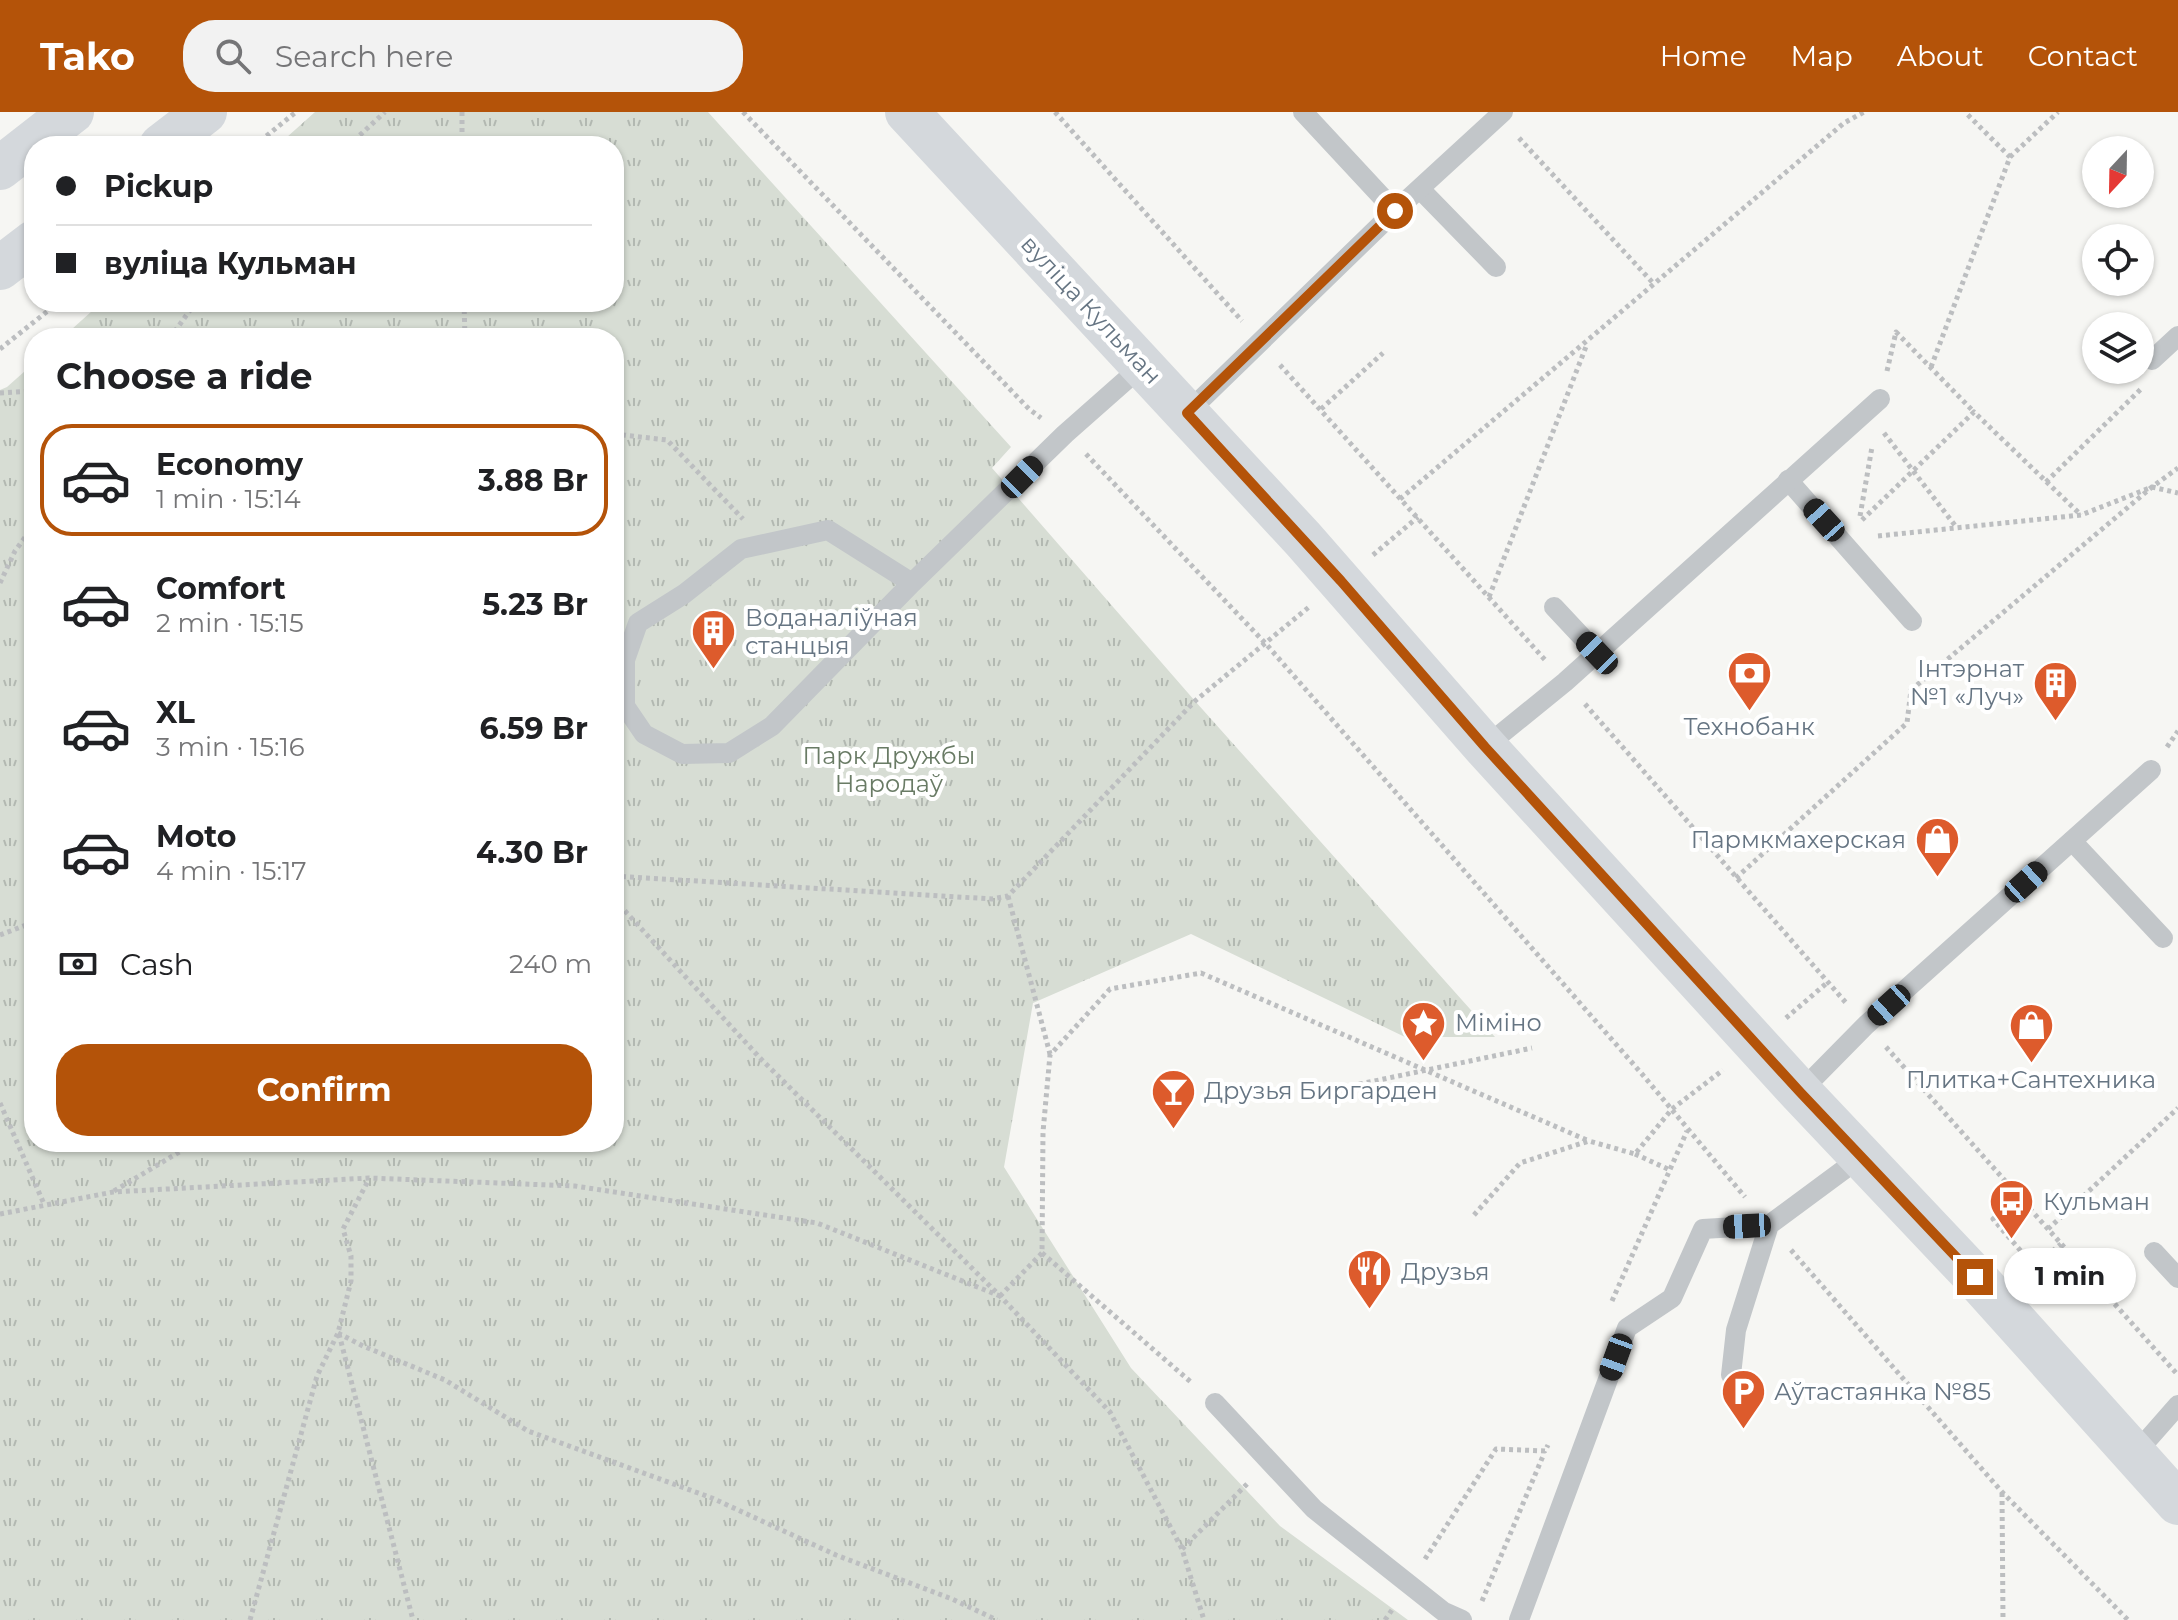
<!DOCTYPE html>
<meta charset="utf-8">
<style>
:root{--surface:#fff;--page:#f2f2f2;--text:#202124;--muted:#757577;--line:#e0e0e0;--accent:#b45309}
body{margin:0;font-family:Montserrat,sans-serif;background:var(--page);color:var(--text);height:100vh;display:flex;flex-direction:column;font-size:30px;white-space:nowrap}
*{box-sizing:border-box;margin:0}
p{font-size:26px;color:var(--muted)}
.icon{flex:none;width:44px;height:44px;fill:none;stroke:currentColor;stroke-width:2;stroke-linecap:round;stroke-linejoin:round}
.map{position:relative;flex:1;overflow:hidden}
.panel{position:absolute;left:24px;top:216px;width:600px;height:824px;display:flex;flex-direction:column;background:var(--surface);border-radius:32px;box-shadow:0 2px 6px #0004}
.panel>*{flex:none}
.top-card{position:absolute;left:24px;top:24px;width:600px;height:176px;border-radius:32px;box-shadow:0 2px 6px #0004;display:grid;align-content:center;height:176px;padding:0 32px;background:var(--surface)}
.needle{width:52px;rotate:202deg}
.fabs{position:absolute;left:2082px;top:24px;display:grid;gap:16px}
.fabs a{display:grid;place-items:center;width:72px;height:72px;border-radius:50%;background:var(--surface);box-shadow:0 2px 6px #0004;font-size:40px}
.end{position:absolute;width:36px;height:36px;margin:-18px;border:10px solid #b45309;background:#fff;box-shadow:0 0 0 4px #fff}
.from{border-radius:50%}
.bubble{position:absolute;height:56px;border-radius:28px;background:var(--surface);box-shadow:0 2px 6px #0004;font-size:26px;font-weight:700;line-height:56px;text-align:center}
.car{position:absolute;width:24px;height:48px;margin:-24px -12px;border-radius:10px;box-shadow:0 0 6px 2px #0007;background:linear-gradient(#222 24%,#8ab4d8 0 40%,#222 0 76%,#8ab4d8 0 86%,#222 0)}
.top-card b{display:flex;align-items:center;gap:28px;height:76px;font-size:30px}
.top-card b+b{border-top:2px solid var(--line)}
.top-card i{width:20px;height:20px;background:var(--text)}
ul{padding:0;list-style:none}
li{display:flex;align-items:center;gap:24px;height:112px;margin:0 16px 12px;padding:0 16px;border:4px solid transparent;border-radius:32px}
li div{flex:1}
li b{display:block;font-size:30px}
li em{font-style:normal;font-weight:700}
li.active{border-color:var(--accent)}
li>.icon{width:72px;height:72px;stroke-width:1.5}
h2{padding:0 32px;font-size:36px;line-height:96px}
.pay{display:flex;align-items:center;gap:20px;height:88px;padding:0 32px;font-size:30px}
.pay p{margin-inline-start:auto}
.cta{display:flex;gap:16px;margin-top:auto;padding:16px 32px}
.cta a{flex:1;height:92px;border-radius:32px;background:var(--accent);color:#fff;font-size:32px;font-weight:700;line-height:92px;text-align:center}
header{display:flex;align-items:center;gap:48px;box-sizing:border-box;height:112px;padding:0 40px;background:var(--accent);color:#fff}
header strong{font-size:38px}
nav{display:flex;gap:44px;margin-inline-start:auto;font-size:28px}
.search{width:560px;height:72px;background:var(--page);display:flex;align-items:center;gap:20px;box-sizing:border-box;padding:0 28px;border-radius:32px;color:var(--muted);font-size:30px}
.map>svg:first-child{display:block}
.park{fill:url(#park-tufts)}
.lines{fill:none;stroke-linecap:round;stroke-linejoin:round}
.path{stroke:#bcbec0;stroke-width:5;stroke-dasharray:4 4;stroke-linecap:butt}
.lane{stroke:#c2c6c9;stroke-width:20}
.secondary{stroke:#d4d8dc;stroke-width:44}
.primary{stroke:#d4d8dc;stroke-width:44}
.route{stroke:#b45309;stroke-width:10}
.labels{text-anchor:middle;stroke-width:8;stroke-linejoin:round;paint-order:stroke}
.street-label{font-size:24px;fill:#667583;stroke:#fff}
.poi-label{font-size:24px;fill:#667583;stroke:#fff;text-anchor:start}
.park-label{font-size:24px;fill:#697b65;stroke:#fff}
</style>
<header>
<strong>Tako</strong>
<div class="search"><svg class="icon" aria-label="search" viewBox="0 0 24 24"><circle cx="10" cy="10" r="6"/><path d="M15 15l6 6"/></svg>Search here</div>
<nav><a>Home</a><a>Map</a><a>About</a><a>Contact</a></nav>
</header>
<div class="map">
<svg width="2178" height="1508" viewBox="0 0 2178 1508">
<defs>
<pattern id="park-tufts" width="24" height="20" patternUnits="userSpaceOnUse" patternTransform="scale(2)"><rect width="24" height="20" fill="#d7ddd4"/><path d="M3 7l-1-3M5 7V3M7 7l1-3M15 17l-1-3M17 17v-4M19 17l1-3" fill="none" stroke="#b2b8b1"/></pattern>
</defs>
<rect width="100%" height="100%" fill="#f6f6f3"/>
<polygon class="park" points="315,0 708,0 1011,335 992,356 1195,589 1495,925 1405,925 1191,822 1033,891 1004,1055 1131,1256 1280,1414 1408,1508 0,1508 0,278 7,275 34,251 34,1030 614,1030 614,226 62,226 102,190 614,190 614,34 277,34"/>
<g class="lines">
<g class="path">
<polyline points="462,0 462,34"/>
<polyline points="743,0 1029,297 1041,306"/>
<polyline points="1055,0 1242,209"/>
<polyline points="1519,26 1654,172"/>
<polyline points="254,34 296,0"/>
<polyline points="348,34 385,0"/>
<polyline points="2010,45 2058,0"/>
<polyline points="464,190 465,226"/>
<polyline points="170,226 196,190"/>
<polyline points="0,237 59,190"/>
<polyline points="1280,253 1546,549"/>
<polyline points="1931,255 2010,45 1965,0"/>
<polyline points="1887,259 1896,220 1974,300"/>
<polyline points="0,281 34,279"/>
<polyline points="1321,297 1383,241"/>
<polyline points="1884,321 1957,416"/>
<polyline points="614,322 667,328 743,407"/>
<polyline points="1086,342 1266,532 1642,962 1745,1085"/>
<polyline points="2046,370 2142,276"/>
<polyline points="1400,387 1844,11 1864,0"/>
<polyline points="1860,404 1872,335"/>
<polyline points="1862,408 1974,300 2081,403"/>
<polyline points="1878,424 2081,403 2152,375 2178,381"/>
<polyline points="1373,443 1418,405"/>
<polyline points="0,471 15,439 34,413"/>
<polyline points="1489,485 1587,232"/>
<polyline points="1585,592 1847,892"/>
<polyline points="2167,635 2178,619"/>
<polyline points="614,764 992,787 1008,784 1195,589 1309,495"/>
<polyline points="1736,766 1907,611 1911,578 2152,375 2178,356"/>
<polyline points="1008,784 1050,942"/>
<polyline points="614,787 760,946 1000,1184 1110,1300 1182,1437 1204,1508"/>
<polyline points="0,823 34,810"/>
<polyline points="1786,906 1828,870"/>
<polyline points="1886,935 2177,1262"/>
<polyline points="1312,982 1532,936"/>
<polyline points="0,991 44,1092"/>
<polyline points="1635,1042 1670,1058"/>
<polyline points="114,1079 196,1030"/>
<polyline points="2019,1085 1993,1107 2034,1154 2061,1132"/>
<polyline points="0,1102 113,1080 369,1066 575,1074 817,1111 1000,1184"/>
<polyline points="1474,1103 1520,1051 1589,1029 1635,1042 1672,997 1723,958"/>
<polyline points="2048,1117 2178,996"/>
<polyline points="1791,1138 2002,1380 2128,1508"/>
<polyline points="1042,1141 1192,1271"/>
<polyline points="1000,1184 1042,1141 1043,1020 1050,943 1110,877 1201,861 1589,1029"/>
<polyline points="1612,1189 1687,1019"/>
<polyline points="338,1221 363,1234 445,1268 528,1319 712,1386 836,1443 952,1487 997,1508"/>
<polyline points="339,1222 413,1508"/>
<polyline points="2002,1381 2003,1508"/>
<polyline points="1182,1437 1249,1370"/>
<polyline points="1425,1447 1496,1337 1545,1339 1548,1333"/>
<polyline points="1482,1489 1543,1344"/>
<polyline points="250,1508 317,1264 338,1221 351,1169 351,1144 343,1117 369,1067"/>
<polyline points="1385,1508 1394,1495"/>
</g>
<g class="lane">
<polyline points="1303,0 1395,99"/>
<polyline points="1420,77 1496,155"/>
<polyline points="2152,248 2178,224"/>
<polyline points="1187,301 1395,99 1503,0"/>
<polyline points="1788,368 1912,509"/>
<polyline points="912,471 828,418 741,437 684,482 638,511 625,548 625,594 644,622 682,642 729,641 772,614 912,471 1065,322 1142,254"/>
<polyline points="1554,495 1597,541"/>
<polyline points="1485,635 1565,570 1880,287"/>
<polyline points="2072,729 2163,826"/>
<polyline points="1800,980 1866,913 2151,658"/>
<polyline points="2154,1140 2178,1166"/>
<polyline points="1731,1263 1736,1218 1769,1113 1861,1045"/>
<polyline points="1215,1291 1314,1397 1444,1500 1462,1508"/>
<polyline points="2135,1342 2178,1293"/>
<polyline points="1519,1508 1627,1216 1672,1186 1703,1117 1769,1113"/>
</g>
<polyline class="secondary" points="907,0 1303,427 1485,635 1800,980 1975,1165 2178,1391"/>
<g class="primary">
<polyline points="161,34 205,0"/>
<polyline points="0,56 72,0"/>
<polyline points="0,156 34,130"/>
</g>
</g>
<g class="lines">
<polyline class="route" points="1395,99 1187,301 1341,469 1485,635 1800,980 1975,1165"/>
</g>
<defs>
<symbol id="building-pin" viewBox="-11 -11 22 30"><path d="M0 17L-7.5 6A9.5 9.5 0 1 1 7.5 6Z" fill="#dd5b2c" stroke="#fff"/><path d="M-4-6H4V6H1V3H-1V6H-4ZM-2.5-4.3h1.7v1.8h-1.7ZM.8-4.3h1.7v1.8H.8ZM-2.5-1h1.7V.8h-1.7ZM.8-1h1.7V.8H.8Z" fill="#fff"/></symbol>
<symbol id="bank-pin" viewBox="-11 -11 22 30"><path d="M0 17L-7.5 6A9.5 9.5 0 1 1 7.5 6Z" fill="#dd5b2c" stroke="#fff"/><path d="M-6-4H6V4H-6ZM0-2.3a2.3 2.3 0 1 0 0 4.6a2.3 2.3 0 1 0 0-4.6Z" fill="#fff"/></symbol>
<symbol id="shop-pin" viewBox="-11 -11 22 30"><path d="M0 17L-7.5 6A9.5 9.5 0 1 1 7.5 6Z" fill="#dd5b2c" stroke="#fff"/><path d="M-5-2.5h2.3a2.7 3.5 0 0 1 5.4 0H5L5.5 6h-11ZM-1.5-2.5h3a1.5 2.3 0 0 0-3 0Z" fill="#fff"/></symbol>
<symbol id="sight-pin" viewBox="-11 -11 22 30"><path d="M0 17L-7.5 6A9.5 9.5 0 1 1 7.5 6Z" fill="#dd5b2c" stroke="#fff"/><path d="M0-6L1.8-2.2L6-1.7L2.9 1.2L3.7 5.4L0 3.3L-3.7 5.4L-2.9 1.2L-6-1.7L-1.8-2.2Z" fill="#fff"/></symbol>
<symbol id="bar-pin" viewBox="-11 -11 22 30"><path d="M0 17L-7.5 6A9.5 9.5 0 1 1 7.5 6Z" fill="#dd5b2c" stroke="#fff"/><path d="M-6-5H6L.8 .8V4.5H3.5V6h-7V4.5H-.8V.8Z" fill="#fff"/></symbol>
<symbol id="bus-pin" viewBox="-11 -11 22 30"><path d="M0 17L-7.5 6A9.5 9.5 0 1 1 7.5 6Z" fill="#dd5b2c" stroke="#fff"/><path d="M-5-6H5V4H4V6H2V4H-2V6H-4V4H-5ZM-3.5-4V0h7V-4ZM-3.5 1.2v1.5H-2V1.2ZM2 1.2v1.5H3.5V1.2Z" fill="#fff"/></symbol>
<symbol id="restaurant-pin" viewBox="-11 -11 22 30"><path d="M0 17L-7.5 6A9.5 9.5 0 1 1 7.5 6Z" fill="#dd5b2c" stroke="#fff"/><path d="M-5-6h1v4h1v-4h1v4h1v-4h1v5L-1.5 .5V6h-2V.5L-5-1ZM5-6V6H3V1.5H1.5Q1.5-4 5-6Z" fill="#fff"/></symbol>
<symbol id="parking-pin" viewBox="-11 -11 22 30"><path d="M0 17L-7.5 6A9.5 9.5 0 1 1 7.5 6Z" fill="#dd5b2c" stroke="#fff"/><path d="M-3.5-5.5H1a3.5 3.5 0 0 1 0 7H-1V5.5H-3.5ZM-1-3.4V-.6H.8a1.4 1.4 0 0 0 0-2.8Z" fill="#fff"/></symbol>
</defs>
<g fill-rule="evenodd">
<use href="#building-pin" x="688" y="494" width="51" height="69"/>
<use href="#bank-pin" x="1724" y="536" width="51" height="69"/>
<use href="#building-pin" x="2030" y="546" width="51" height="69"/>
<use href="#shop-pin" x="1912" y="702" width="51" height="69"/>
<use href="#sight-pin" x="1398" y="886" width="51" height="69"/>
<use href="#shop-pin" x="2006" y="888" width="51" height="69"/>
<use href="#bar-pin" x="1148" y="954" width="51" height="69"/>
<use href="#bus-pin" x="1986" y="1064" width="51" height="69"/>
<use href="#restaurant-pin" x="1344" y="1134" width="51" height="69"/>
<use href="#parking-pin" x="1718" y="1254" width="51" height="69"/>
</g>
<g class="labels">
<g class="street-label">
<text transform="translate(1091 198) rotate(47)" y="8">вуліца Кульман</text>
</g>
<g class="poi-label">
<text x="745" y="514">Воданаліўная<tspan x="745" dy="28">станцыя</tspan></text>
<text x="2024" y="565" text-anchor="end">Інтэрнат<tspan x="2024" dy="28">№1 «Луч»</tspan></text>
<text x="1749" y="623" text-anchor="middle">Технобанк</text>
<text x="1906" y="736" text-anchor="end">Пармкмахерская</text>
<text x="1455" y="919">Міміно</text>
<text x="2031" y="976" text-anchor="middle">Плитка+Сантехника</text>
<text x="1204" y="987">Друзья Биргарден</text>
<text x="2043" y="1098">Кульман</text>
<text x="1401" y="1168">Друзья</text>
<text x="1774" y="1288">Аўтастаянка №85</text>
</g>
<g class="park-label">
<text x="889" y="652">Парк Дружбы<tspan x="889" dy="28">Народаў</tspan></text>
</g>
</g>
</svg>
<div class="fabs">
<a><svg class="needle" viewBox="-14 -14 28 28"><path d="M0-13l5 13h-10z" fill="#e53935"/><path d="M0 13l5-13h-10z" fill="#757577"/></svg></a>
<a><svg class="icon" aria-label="locate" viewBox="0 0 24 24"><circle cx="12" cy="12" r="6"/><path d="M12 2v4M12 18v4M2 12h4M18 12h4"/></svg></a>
<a><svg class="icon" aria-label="layers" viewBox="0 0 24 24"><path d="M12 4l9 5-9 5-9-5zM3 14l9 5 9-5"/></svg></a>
</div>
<i class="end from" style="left:1395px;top:99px"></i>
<i class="end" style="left:1975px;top:1165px"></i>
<div class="bubble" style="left:2004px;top:1136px;width:132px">1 min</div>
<i class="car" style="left:1022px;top:365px;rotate:45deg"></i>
<i class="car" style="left:1824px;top:408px;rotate:318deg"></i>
<i class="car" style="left:1597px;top:541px;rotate:316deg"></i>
<i class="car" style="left:2026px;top:770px;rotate:48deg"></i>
<i class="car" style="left:1889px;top:893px;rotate:228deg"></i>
<i class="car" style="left:1747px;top:1114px;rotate:267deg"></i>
<i class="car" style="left:1616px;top:1245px;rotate:200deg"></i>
<div class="top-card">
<b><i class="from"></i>Pickup</b>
<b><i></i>вуліца Кульман</b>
</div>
<section class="panel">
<h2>Choose a ride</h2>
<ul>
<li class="active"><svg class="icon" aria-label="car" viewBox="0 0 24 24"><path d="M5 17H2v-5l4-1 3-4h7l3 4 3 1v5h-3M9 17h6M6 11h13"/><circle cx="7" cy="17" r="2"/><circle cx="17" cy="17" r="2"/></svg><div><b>Economy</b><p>1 min · 15:14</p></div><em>3.88 Br</em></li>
<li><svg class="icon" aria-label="car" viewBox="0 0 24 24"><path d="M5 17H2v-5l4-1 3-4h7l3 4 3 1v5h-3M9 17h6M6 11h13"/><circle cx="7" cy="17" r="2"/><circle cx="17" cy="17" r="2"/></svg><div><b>Comfort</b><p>2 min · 15:15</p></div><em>5.23 Br</em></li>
<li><svg class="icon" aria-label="car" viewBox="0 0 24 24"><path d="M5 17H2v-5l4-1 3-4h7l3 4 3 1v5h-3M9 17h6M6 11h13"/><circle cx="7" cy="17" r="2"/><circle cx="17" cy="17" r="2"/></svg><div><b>XL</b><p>3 min · 15:16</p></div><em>6.59 Br</em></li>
<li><svg class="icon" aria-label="car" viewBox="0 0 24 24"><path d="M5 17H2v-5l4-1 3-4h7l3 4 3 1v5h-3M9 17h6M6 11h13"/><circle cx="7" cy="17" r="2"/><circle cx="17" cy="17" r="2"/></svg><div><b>Moto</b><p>4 min · 15:17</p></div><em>4.30 Br</em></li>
</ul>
<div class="pay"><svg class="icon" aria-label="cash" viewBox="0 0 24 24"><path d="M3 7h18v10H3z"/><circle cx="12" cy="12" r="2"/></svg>Cash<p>240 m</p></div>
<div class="cta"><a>Confirm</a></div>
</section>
</div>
